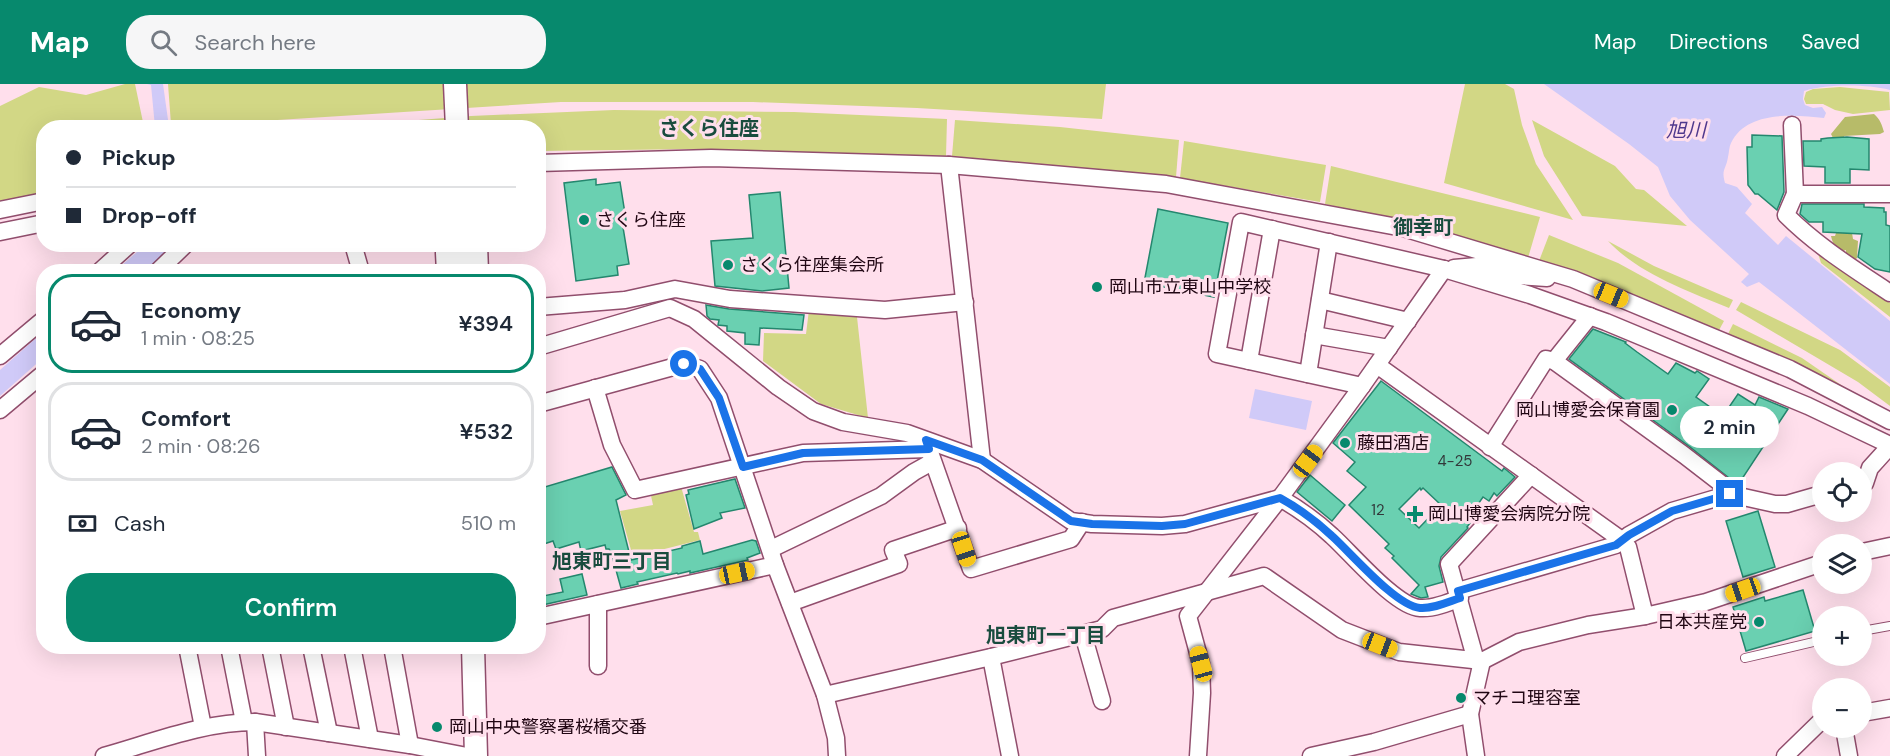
<!DOCTYPE html>
<meta charset="utf-8">
<style>
:root{--surface:#fff;--page:#f6f6f7;--text:#1f2937;--muted:#747a83;--line:#e0e1e3;--accent:#07896d}
body{margin:0;font-family:"DM Sans","Noto Sans JP",sans-serif;background:var(--page);color:var(--text);height:100vh;display:flex;flex-direction:column;font-size:22px;white-space:nowrap}
*{box-sizing:border-box;margin:0}
p{font-size:20px;color:var(--muted)}
.icon{flex:none;width:33px;height:33px;fill:none;stroke:currentColor;stroke-width:2;stroke-linecap:round;stroke-linejoin:round}
.map{position:relative;flex:1;overflow:hidden}
.details{position:absolute;left:36px;top:180px;width:510px;height:390px;display:flex;flex-direction:column;background:var(--surface);border-radius:24px;box-shadow:0 6px 24px #0002}
.details>*{flex:none}
.guide{position:absolute;left:36px;top:36px;width:510px;height:132px;border-radius:24px;box-shadow:0 6px 24px #0002;display:grid;align-content:center;height:132px;padding:0 30px;background:var(--surface)}
.buttons{position:absolute;left:1812px;top:378px;display:grid;gap:12px}
.buttons a{display:grid;place-items:center;width:60px;height:60px;border-radius:50%;background:var(--surface);box-shadow:0 6px 24px #0002;font-size:30px}
.end{position:absolute;width:27px;height:27px;margin:-14px;border:8px solid #1a73e8;background:#fff;box-shadow:0 0 0 3px #fff}
.from{border-radius:50%}
.bubble{position:absolute;height:42px;border-radius:21px;background:var(--surface);box-shadow:0 6px 24px #0002;font-size:20px;font-weight:600;line-height:42px;text-align:center}
.car{position:absolute;width:18px;height:36px;margin:-18px -9px;border-radius:8px;box-shadow:0 0 4px 2px #0007;background:linear-gradient(#f5c518 24%,#345 0 40%,#f5c518 0 76%,#345 0 86%,#f5c518 0)}
.guide b{display:flex;align-items:center;gap:21px;height:57px;font-size:22px}
.guide b+b{border-top:2px solid var(--line)}
.guide i{width:15px;height:15px;background:var(--text)}
ul{padding:10px 0 0;list-style:none}
li{display:flex;align-items:center;gap:18px;height:99px;margin:0 12px 9px;padding:0 18px;border:3px solid var(--line);border-radius:24px}
li div{flex:1}
li b{display:block;font-size:22px}
li em{font-style:normal;font-weight:600}
li.on{border-color:var(--accent)}
li>.icon{width:54px;height:54px;stroke-width:1.5}
.pay{display:flex;align-items:center;gap:15px;height:66px;padding:0 30px;font-size:22px}
.pay p{margin-inline-start:auto}
.button{display:flex;gap:12px;margin-top:auto;padding:12px 30px}
.button a{flex:1;height:69px;border-radius:24px;background:var(--accent);color:#fff;font-size:24px;font-weight:600;line-height:69px;text-align:center}
header{display:flex;align-items:center;gap:36px;box-sizing:border-box;height:84px;padding:0 30px;background:var(--accent);color:#fff}
header strong{font-size:28px}
nav{display:flex;gap:33px;margin-inline-start:auto;font-size:21px}
.search{width:420px;height:54px;background:var(--page);display:flex;align-items:center;gap:15px;box-sizing:border-box;padding:0 21px;border-radius:24px;color:var(--muted);font-size:22px}
.map>svg:first-child{display:block}
.green{fill:#d2d785}
.forest{fill:#b7bb69}
.water{fill:#d0caf8}
.building{fill:#6ad0b1;stroke:#24876e;stroke-width:1.5;fill-rule:evenodd}
.lines{fill:none;stroke-linecap:round;stroke-linejoin:round}
.lane-casing{stroke:#914e6d;stroke-width:10}
.street-casing{stroke:#914e6d;stroke-width:19}
.secondary-casing{stroke:#914e6d;stroke-width:25}
.lane{stroke:#fff;stroke-width:8}
.street{stroke:#fff;stroke-width:16}
.secondary{stroke:#fff;stroke-width:22}
.route{stroke:#1a73e8;stroke-width:8}
.poi-dot{fill:#07896d;stroke:#ffdfec;stroke-width:2}
.labels{text-anchor:middle;stroke-width:6;stroke-linejoin:round;paint-order:stroke}
.number-label{font-size:15px;fill:#32383a}
.poi-label{font-size:18px;fill:#200613;stroke:#ffdfec;text-anchor:start}
.neighbourhood-label{font-size:20px;font-weight:bold;fill:#194c3e;stroke:#ffdfec}
.water-label{font-size:20px;font-style:italic;fill:#4f388d;stroke:#ffdfec}
</style>
<header>
<strong>Map</strong>
<div class="search"><svg class="icon" aria-label="search" viewBox="0 0 24 24"><circle cx="10" cy="10" r="6"/><path d="M15 15l6 6"/></svg>Search here</div>
<nav><a>Map</a><a>Directions</a><a>Saved</a></nav>
</header>
<div class="map">
<svg width="1890" height="672" viewBox="0 0 1890 672">
<rect width="100%" height="100%" fill="#ffdfec"/>
<g class="green">
<polygon points="125,0 135,0 144,43 44,44 43,110 0,118 0,22 39,3 86,11"/>
<polygon points="168,0 1106,0 1102,35 917,24 753,18 561,18 183,42 171,40"/>
<polygon points="1465,0 1505,0 1514,5 1522,41 1536,80 1573,136 1444,99"/>
<polygon points="1840,3 1889,8 1890,26 1853,30 1835,26 1823,20 1806,20 1804,15 1806,8 1813,5"/>
<polygon points="614,26 794,28 947,35 946,72 697,65 539,67 538,44 354,44 353,41 471,32"/>
<polygon points="955,36 1060,43 1179,56 1176,93 952,72"/>
<polygon points="1532,36 1615,82 1636,105 1644,106 1687,142 1582,132 1544,72"/>
<polygon points="1184,57 1326,81 1320,118 1180,94"/>
<polygon points="1331,82 1540,133 1528,174 1405,138 1325,120"/>
<polygon points="1549,151 1618,179 1724,237 1718,248 1539,177"/>
<path d="M1608,157L1654,182L1733,216L1729,224C1688,207 1639,190 1608,157Z"/>
<polygon points="1816,163 1855,195 1890,219 1890,233 1821,179"/>
<polygon points="1741,218 1840,266 1890,303 1890,322 1858,298 1736,226"/>
<polygon points="809,226 851,229 857,233 868,334 821,320 763,277 764,249 806,250"/>
<polygon points="1733,240 1802,274 1857,312 1727,252"/>
<polygon points="680,399 694,448 698,448 700,456 633,473 620,427 653,421 650,407"/>
</g>
<g class="forest">
<path d="M1874,30C1880,35 1882,41 1884,48L1880,50L1844,52L1843,58L1833,54L1831,50L1845,33Z"/>
<path d="M1836,149H1852L1853,155L1858,157L1857,174L1854,177L1846,169V166L1843,167C1835,163 1833,161 1831,152H1835Z"/>
</g>
<g class="water">
<polygon points="147,0 163,0 169,43 155,43 151,1"/>
<path d="M1544,0H1890V6C1865,0 1829,0 1804,7L1803,15L1805,21L1813,24L1822,23L1826,29L1824,34C1794,31 1747,26 1731,59C1729,63 1729,69 1728,73C1726,86 1721,85 1725,99L1737,103L1752,120L1745,129L1778,161L1786,152L1890,237V300L1759,198L1747,203L1741,198L1749,190L1690,136L1670,112L1658,83L1629,60Z"/>
<polygon points="145,161 176,161 144,187 114,188"/>
<polygon points="43,248 43,274 0,312 0,286"/>
<polygon points="1255,305 1312,317 1306,346 1249,334"/>
</g>
<g class="building">
<polygon points="1752,51 1782,52 1784,108 1777,126 1758,110 1755,110 1748,101 1747,63 1752,63"/>
<polygon points="1847,53 1869,55 1869,86 1850,85 1850,99 1825,99 1825,83 1804,82 1803,57 1821,57 1821,55 1828,54"/>
<polygon points="596,95 596,101 620,98 626,136 622,137 629,180 617,182 618,191 576,197 564,99"/>
<polygon points="780,108 789,204 762,207 715,202 711,157 753,154 749,111"/>
<polygon points="1802,120 1864,120 1864,123 1884,124 1884,128 1886,128 1886,141 1890,142 1890,188 1875,185 1858,173 1862,150 1823,148 1823,138 1809,138 1800,130"/>
<polygon points="1158,125 1228,139 1214,213 1144,199"/>
<polygon points="706,221 729,225 804,231 802,246 760,244 759,261 745,260 745,249 727,247 727,242 718,241 719,236 710,235 707,232"/>
<polygon points="1593,245 1626,258 1625,259 1637,268 1668,290 1676,279 1695,289 1697,287 1709,295 1696,313 1723,332 1738,310 1755,321 1759,313 1788,325 1738,401 1690,363 1569,275"/>
<path d="M1381,297L1502,387L1504,384L1515,393L1497,412L1494,409L1489,417L1483,413L1467,436L1470,439L1467,443L1468,444L1441,473L1439,482L1443,498L1425,503L1428,513L1421,514L1411,510L1419,501L1392,474L1394,472L1385,464L1389,460L1349,421L1366,403L1347,387L1355,378L1333,359ZM1420,404L1421,406L1423,404L1441,421L1419,444L1399,425Z"/>
<polygon points="612,383 626,411 616,416 631,476 682,464 682,462 700,457 703,470 752,456 756,457 760,469 747,474 748,476 690,489 690,487 678,490 677,489 637,498 638,500 621,504 611,468 609,465 606,465 605,461 581,467 579,458 556,465 553,457 538,462 538,405"/>
<polygon points="1310,391 1345,421 1332,437 1297,408"/>
<polygon points="735,395 745,424 720,429 722,434 694,445 686,411 689,410 688,406"/>
<polygon points="1758,427 1775,483 1743,493 1726,437"/>
<polygon points="582,490 587,511 538,522 538,513 563,508 560,495"/>
<polygon points="1803,506 1815,547 1746,567 1733,523 1764,513 1765,517"/>
</g>
<g class="lines">
<defs>
<g id="lane">
<polyline points="1862,547 1890,542"/>
<polyline points="1745,574 1822,556"/>
</g>
<g id="street">
<polyline points="1792,41 1795,110"/>
<polyline points="538,79 711,74 949,81 1166,100 1403,144 1573,195 1790,285 1890,337"/>
<polyline points="949,81 982,376"/>
<path d="M1890,110H1795L1786,131C1817,162 1854,185 1890,209"/>
<polyline points="0,126 44,117"/>
<polyline points="0,148 44,139"/>
<polyline points="353,160 361,188"/>
<polyline points="479,160 480,188"/>
<polyline points="1454,184 1477,182 1519,192 1547,194"/>
<polyline points="99,188 130,160"/>
<polyline points="157,188 186,160"/>
<polyline points="445,188 444,169 447,160"/>
<polyline points="1320,216 1408,237"/>
<polyline points="538,223 625,216 675,205 730,215 885,226 965,218"/>
<polyline points="1590,232 1554,277 1684,371 1719,398 1730,410"/>
<polyline points="1314,251 1389,264"/>
<path d="M538,263L670,224L694,235L778,303L813,327L843,338L907,349L982,376L1071,437L1092,440L1162,442L1185,440L1280,414C1299,425 1316,437 1332,452C1351,469 1396,523 1420,524C1433,525 1448,519 1460,514"/>
<polyline points="0,272 44,235"/>
<polyline points="1249,277 1272,145"/>
<polyline points="1377,281 1623,457 1628,463 1645,532"/>
<polyline points="1308,290 1329,158"/>
<polyline points="1362,302 1217,270 1241,138 1444,185 1530,211 1606,238 1808,322 1890,361"/>
<polyline points="595,304 612,361 635,406 803,369 929,365"/>
<polyline points="538,320 684,280 700,285 719,314 775,481 825,611 836,654 837,672"/>
<polyline points="0,326 44,289"/>
<polyline points="926,357 971,485 1071,455 1082,438"/>
<polyline points="1490,363 1546,275 1554,277"/>
<polyline points="1862,400 1865,399 1870,384 1890,362"/>
<polyline points="771,465 881,412 914,388 932,378"/>
<polyline points="1862,468 1890,462"/>
<polyline points="1458,507 1616,461 1629,451 1672,427 1730,410 1775,420 1787,420 1822,410"/>
<polyline points="790,519 899,480 893,466 958,444"/>
<polyline points="598,520 598,582"/>
<polyline points="538,533 775,481"/>
<polyline points="1083,550 1102,617"/>
<polyline points="187,562 203,643"/>
<polyline points="229,562 244,638"/>
<polyline points="270,562 286,643"/>
<polyline points="311,562 329,649"/>
<polyline points="352,562 370,655"/>
<polyline points="392,562 410,661"/>
<polyline points="991,573 1010,672"/>
<polyline points="1476,577 1449,480 1531,391"/>
<polyline points="825,611 991,573 1102,545 1113,534 1264,492 1342,546 1399,568 1482,577 1519,558 1588,541 1645,532 1706,518 1822,479"/>
<polyline points="1862,629 1890,624"/>
<polyline points="255,638 257,672"/>
<polyline points="1844,644 1849,672"/>
<path d="M104,672C154,658 203,638 255,638L410,661L467,672"/>
<polyline points="1198,672 1202,609 1201,580 1188,532 1280,414 1362,302 1444,185"/>
<polyline points="1311,672 1374,658 1470,630"/>
<polyline points="1476,672 1470,630 1482,577"/>
<polyline points="1785,672 1822,636"/>
</g>
<g id="secondary">
<polyline points="455,0 457,44"/>
<polyline points="462,160 463,188"/>
<polyline points="473,562 476,672"/>
</g>
</defs>
<use href="#lane" class="lane-casing"/>
<use href="#street" class="street-casing"/>
<use href="#secondary" class="secondary-casing"/>
<use href="#lane" class="lane"/>
<use href="#street" class="street"/>
<use href="#secondary" class="secondary"/>
</g>
<g class="lines">
<path class="route" d="M684,280L700,285L719,314L743,383L803,369L929,365L926,356L982,376L1071,437L1092,440L1162,442L1185,440L1280,414C1300,425 1316,437 1332,452C1351,469 1396,522 1420,524C1433,525 1448,518 1460,514L1458,507L1616,461L1629,451L1672,427L1730,410"/>
</g>
<g class="poi-dot">
<circle cx="584" cy="136" r="6"/>
<circle cx="728" cy="181" r="6"/>
<circle cx="1097" cy="203" r="6"/>
<circle cx="1672" cy="326" r="6"/>
<circle cx="1345" cy="359" r="6"/>
<path d="M1412 421h6v6h6v6h-6v6h-6v-6h-6v-6h6z"/>
<circle cx="1759" cy="538" r="6"/>
<circle cx="1461" cy="614" r="6"/>
<circle cx="437" cy="643" r="6"/>
</g>
<g class="labels">
<g class="number-label">
<text x="1455" y="382">4-25</text>
<text x="1378" y="431">12</text>
</g>
<g class="poi-label">
<text x="596" y="142">さくら住座</text>
<text x="740" y="187">さくら住座集会所</text>
<text x="1109" y="209">岡山市立東山中学校</text>
<text x="1660" y="332" text-anchor="end">岡山博愛会保育園</text>
<text x="1357" y="365">藤田酒店</text>
<text x="1428" y="436">岡山博愛会病院分院</text>
<text x="1747" y="544" text-anchor="end">日本共産党</text>
<text x="1473" y="620">マチコ理容室</text>
<text x="449" y="649">岡山中央警察署桜橋交番</text>
</g>
<g class="neighbourhood-label">
<text x="709" y="51">さくら住座</text>
<text x="1423" y="150">御幸町</text>
<text x="612" y="484">旭東町三丁目</text>
<text x="1046" y="558">旭東町一丁目</text>
</g>
<g class="water-label">
<text x="1686" y="53">旭川</text>
</g>
</g>
</svg>
<div class="buttons">
<a><svg class="icon" aria-label="locate" viewBox="0 0 24 24"><circle cx="12" cy="12" r="6"/><path d="M12 2v4M12 18v4M2 12h4M18 12h4"/></svg></a>
<a><svg class="icon" aria-label="layers" viewBox="0 0 24 24"><path d="M12 4l9 5-9 5-9-5zM3 14l9 5 9-5"/></svg></a>
<a>+</a>
<a>−</a>
</div>
<i class="end from" style="left:684px;top:280px"></i>
<i class="end" style="left:1730px;top:410px"></i>
<div class="bubble" style="left:1680px;top:322px;width:99px">2 min</div>
<i class="car" style="left:1611px;top:211px;rotate:112deg"></i>
<i class="car" style="left:1308px;top:377px;rotate:37deg"></i>
<i class="car" style="left:964px;top:465px;rotate:162deg"></i>
<i class="car" style="left:737px;top:489px;rotate:78deg"></i>
<i class="car" style="left:1743px;top:506px;rotate:251deg"></i>
<i class="car" style="left:1380px;top:561px;rotate:111deg"></i>
<i class="car" style="left:1201px;top:580px;rotate:345deg"></i>
<div class="guide">
<b><i class="from"></i>Pickup</b>
<b><i></i>Drop-off</b>
</div>
<section class="details">
<ul>
<li class="on"><svg class="icon" aria-label="car" viewBox="0 0 24 24"><path d="M5 17H2v-5l4-1 3-4h7l3 4 3 1v5h-3M9 17h6M6 11h13"/><circle cx="7" cy="17" r="2"/><circle cx="17" cy="17" r="2"/></svg><div><b>Economy</b><p>1 min · 08:25</p></div><em>¥394</em></li>
<li><svg class="icon" aria-label="car" viewBox="0 0 24 24"><path d="M5 17H2v-5l4-1 3-4h7l3 4 3 1v5h-3M9 17h6M6 11h13"/><circle cx="7" cy="17" r="2"/><circle cx="17" cy="17" r="2"/></svg><div><b>Comfort</b><p>2 min · 08:26</p></div><em>¥532</em></li>
</ul>
<div class="pay"><svg class="icon" aria-label="cash" viewBox="0 0 24 24"><path d="M3 7h18v10H3z"/><circle cx="12" cy="12" r="2"/></svg>Cash<p>510 m</p></div>
<div class="button"><a>Confirm</a></div>
</section>
</div>
